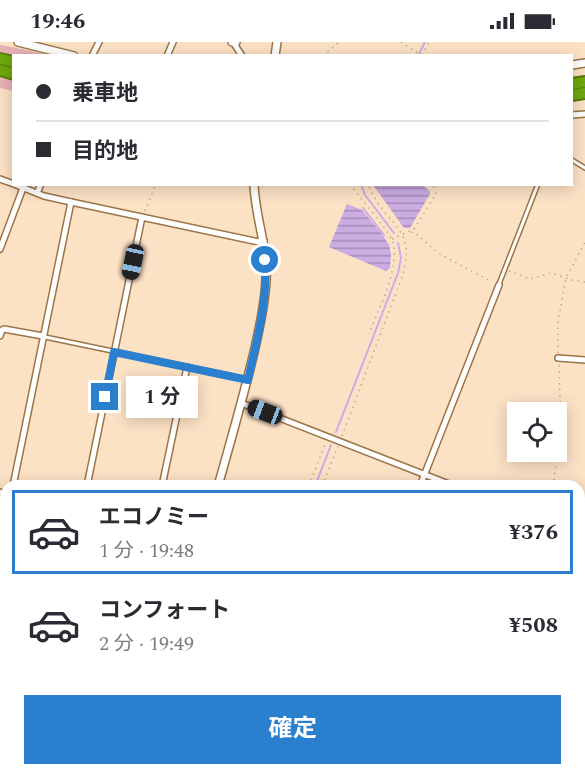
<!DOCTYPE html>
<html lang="ja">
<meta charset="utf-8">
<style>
:root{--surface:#fff;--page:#f7f7f7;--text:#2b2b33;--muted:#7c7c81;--line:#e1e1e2;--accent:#2a80ce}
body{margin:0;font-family:Spectral,"Noto Sans JP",serif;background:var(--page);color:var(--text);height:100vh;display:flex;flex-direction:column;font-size:22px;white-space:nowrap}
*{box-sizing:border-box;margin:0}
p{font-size:20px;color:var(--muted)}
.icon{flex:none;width:33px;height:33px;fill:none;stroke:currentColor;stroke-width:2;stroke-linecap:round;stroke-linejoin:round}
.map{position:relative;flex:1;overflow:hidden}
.sheet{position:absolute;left:0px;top:438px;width:585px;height:296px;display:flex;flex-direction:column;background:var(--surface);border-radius:18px 18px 0 0;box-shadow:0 3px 15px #0003}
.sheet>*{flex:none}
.top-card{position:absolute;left:12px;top:12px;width:561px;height:132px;border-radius:0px;box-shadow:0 3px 15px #0003;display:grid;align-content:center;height:132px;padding:0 24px;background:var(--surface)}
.controls{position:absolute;left:507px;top:360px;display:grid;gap:12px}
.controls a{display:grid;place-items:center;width:60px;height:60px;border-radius:0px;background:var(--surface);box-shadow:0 3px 15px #0003;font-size:30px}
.end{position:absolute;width:27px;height:27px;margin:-14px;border:8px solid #2a80ce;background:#fff;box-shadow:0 0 0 3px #fff}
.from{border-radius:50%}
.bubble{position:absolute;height:42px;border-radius:0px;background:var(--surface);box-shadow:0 3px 15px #0003;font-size:20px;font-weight:700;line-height:42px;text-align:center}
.car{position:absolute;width:18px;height:36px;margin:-18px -9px;border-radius:8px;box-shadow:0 0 4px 2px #0007;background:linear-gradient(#222 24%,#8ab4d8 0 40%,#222 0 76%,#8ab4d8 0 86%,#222 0)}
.top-card b{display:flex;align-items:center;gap:21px;height:57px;font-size:22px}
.top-card b+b{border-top:2px solid var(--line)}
.top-card i{width:15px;height:15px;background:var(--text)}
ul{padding:10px 0 0;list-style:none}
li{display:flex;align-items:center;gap:18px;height:84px;margin:0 12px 9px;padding:0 12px;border:3px solid transparent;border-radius:0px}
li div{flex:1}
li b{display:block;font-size:22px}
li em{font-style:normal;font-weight:700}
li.active{border-color:var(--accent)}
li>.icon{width:54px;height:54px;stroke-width:1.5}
.primary-button{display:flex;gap:12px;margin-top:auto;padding:12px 24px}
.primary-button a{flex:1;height:69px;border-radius:0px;background:var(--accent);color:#fff;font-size:24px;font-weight:700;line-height:69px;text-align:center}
.status{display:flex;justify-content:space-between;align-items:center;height:42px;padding:0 30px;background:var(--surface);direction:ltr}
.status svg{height:16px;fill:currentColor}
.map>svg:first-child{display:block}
.grass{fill:#e8b1b8}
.water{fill:url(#water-rules)}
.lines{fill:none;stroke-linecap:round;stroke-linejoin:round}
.stream{stroke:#cbace3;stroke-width:2}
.service-casing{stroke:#9c7546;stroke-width:6}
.minor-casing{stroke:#9c7546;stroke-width:8}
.tertiary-casing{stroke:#9c7546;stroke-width:10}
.motorway-casing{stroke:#5b7a0e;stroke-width:14}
.path{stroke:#bea78d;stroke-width:1.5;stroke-dasharray:1.5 4.5;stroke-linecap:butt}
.service{stroke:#fff;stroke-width:3}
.minor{stroke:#fff;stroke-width:5}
.tertiary{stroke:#fff;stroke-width:7}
.motorway{stroke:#6fa80c;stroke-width:10}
.route{stroke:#2a80ce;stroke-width:8}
</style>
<div class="status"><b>19:46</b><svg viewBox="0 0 49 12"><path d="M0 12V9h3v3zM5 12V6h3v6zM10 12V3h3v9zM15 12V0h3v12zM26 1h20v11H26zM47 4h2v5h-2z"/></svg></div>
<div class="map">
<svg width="585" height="733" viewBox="0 0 585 733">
<defs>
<pattern id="water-rules" width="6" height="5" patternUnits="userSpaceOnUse" patternTransform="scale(1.5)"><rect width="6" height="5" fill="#cbace3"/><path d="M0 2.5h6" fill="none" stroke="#a68cb7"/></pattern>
</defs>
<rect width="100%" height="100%" fill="#fce2c5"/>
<g class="grass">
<polygon points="0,3 2,3 50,13 13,14 0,10"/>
<polygon points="0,36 13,39 13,49 0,46"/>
</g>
<g class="water">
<polygon points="373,143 422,143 430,149 430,152 410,186 404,186"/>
<polygon points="347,162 362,168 382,192 389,203 391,212 390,226 386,229 329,205"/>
</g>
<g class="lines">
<g class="stream">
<polyline points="418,14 425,0"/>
<polyline points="361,142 365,153 394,191"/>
<polyline points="363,166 384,193"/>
<polyline points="336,390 398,231 401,216 398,201"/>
<polyline points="315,444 331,403"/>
<polyline points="261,733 262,728"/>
</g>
<defs>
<g id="service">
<polyline points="572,118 585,126"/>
<polyline points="499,242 538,142"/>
<polyline points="45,295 247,337"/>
<polyline points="0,507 6,478"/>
<polyline points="579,583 585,588"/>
<polyline points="0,632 6,616"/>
<polyline points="579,724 585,726"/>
<polyline points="12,733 14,728"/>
<polyline points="254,733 254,728"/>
<polyline points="507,733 509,728"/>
</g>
<g id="minor">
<polyline points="233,0 242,14"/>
<polyline points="92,14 99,0"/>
<polyline points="167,14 173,0"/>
<polyline points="572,73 585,72"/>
<polyline points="0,137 14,142"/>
<polyline points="14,142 44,154 71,160 259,200 264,199"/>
<polyline points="37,151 41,142"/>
<polyline points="0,207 23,146"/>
<polyline points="0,294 2,288 4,287 43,294"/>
<polyline points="558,316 585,318"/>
<polyline points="241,361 454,444"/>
<polyline points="13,444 71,160"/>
<polyline points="87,444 142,175"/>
<polyline points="162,444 187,325"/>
<polyline points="420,444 499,243"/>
<polyline points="0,450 6,452"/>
<polyline points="354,728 362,733"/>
</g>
<g id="tertiary">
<polyline points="18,0 74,14"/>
<polyline points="232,0 236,0"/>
<polyline points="275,14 277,0"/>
<polyline points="572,23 585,21"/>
<path d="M218,444C231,398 244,353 255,306C260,284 265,261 266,238C268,205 255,175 254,142"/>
<polyline points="579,470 585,470"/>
<polyline points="0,611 6,614"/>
<polyline points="112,733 114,728"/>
</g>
<g id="motorway">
<polyline points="0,17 14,20"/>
<polyline points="0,28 14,32"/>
<polyline points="572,42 585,40"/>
<polyline points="572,53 585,51"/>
</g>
</defs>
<use href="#service" class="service-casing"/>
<use href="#minor" class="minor-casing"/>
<use href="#tertiary" class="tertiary-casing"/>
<use href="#motorway" class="motorway-casing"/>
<g class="path">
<polyline points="401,0 422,14"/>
<polyline points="422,13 429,0"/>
<polyline points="323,14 339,0"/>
<path d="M350,142C360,156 386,185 392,198C402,223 378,268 369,292"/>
<polyline points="145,169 156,142"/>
<polyline points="411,190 418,193 438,211 492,240"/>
<polyline points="392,197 414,187 436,152 435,147 431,142"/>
<polyline points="509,229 530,237 551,231 572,238 585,240"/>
<polyline points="558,311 558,280 566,236 585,200"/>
<path d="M342,394L399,243C422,183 385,187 368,142"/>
<polyline points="309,444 325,402"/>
<polyline points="322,444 338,404"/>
<polyline points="553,444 561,388 559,322"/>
</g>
<use href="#service" class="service"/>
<use href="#minor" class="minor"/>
<use href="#tertiary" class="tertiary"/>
<use href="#motorway" class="motorway"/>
</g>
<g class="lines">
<path class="route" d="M105,355L114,310L248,338C257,298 268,259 265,218"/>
</g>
</svg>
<div class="controls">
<a><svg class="icon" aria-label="locate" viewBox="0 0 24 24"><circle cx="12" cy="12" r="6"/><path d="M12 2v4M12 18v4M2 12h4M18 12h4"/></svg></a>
</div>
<i class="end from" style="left:265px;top:218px"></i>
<i class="end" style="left:105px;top:355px"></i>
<div class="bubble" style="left:126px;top:334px;width:72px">1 分</div>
<i class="car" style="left:133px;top:220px;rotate:192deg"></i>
<i class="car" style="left:265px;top:370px;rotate:291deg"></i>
<div class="top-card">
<b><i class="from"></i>乗車地</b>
<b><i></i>目的地</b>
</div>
<section class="sheet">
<ul>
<li class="active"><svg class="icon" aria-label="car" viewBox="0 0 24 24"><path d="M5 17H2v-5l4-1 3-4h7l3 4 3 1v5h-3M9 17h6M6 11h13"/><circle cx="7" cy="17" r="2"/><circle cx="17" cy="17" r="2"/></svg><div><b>エコノミー</b><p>1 分 · 19:48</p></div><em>¥376</em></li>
<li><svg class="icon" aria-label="car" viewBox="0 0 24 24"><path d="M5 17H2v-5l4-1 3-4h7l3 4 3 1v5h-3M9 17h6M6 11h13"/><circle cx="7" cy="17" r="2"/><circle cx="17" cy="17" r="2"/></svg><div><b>コンフォート</b><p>2 分 · 19:49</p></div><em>¥508</em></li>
</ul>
<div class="primary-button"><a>確定</a></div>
</section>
</div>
